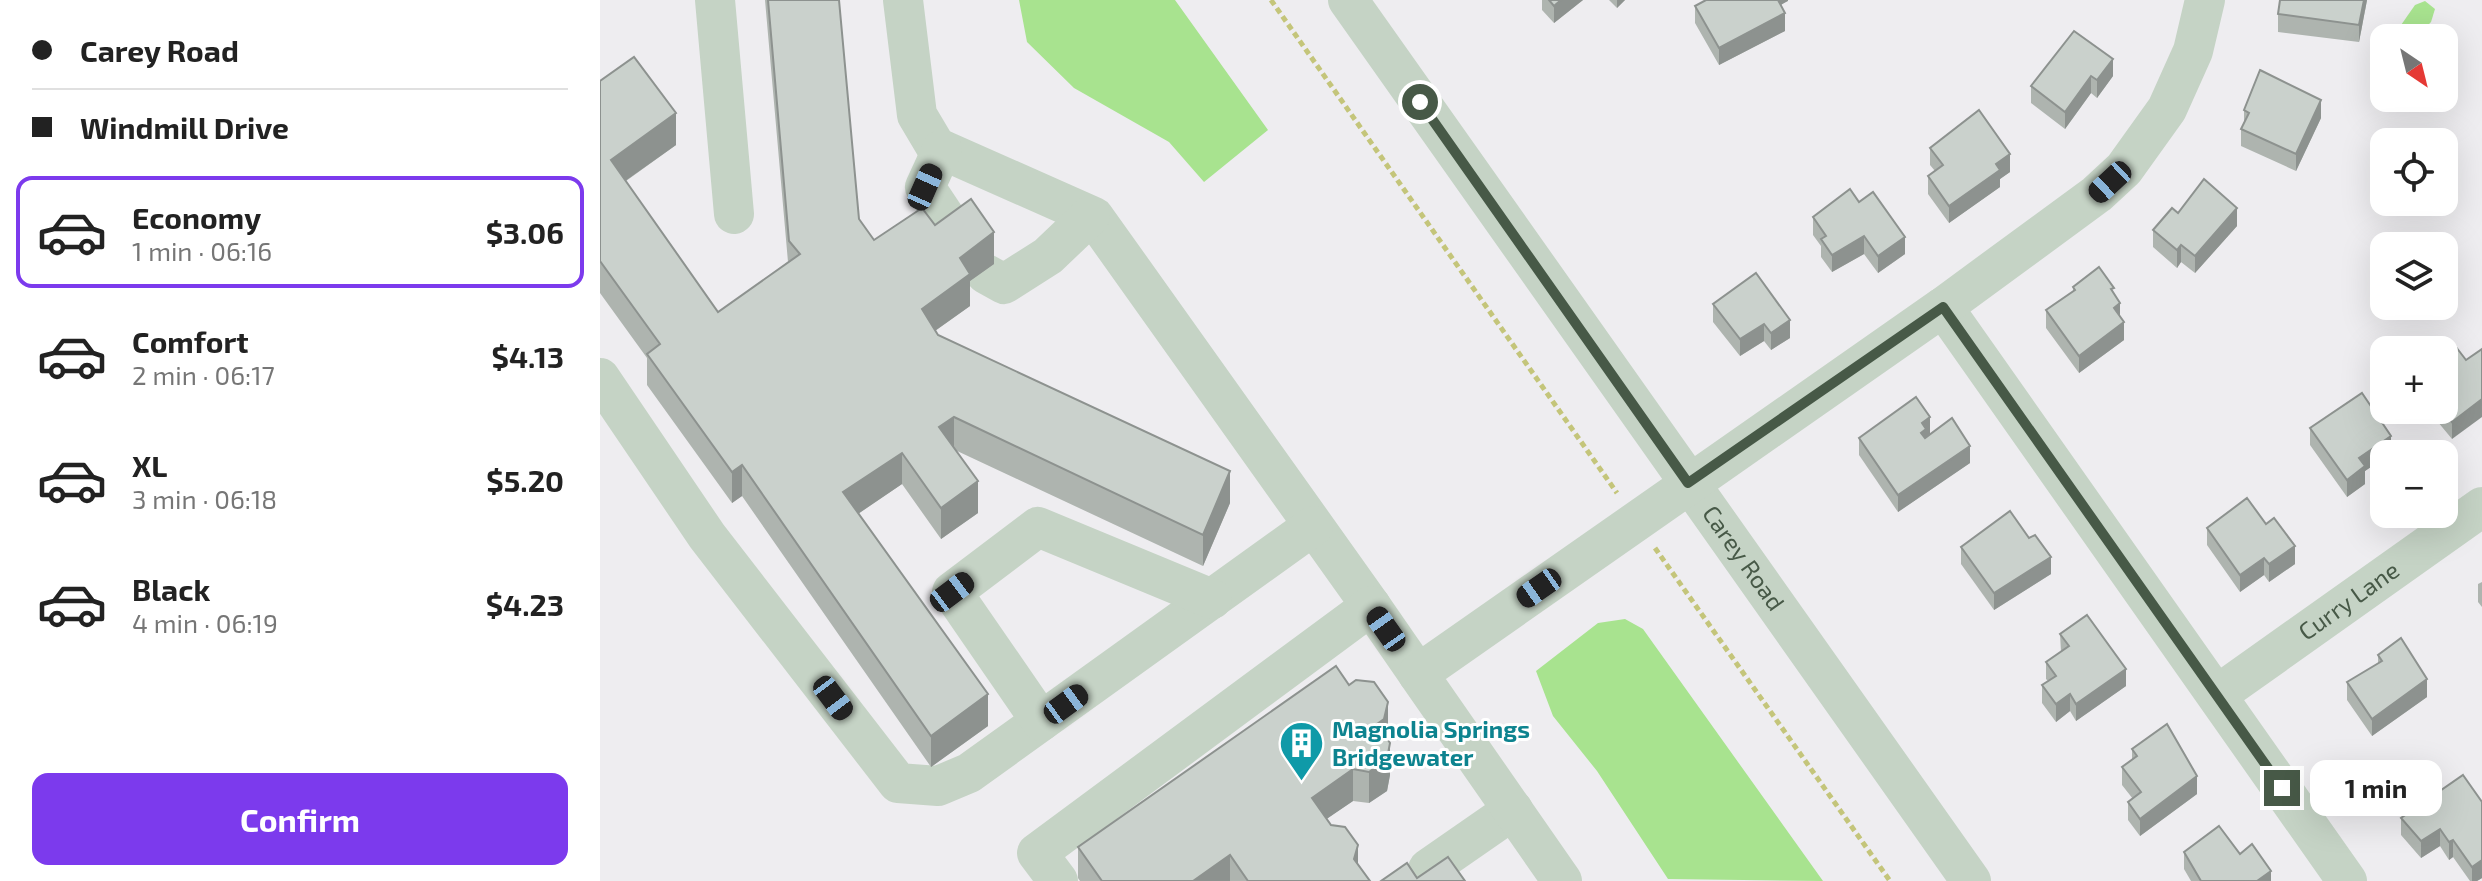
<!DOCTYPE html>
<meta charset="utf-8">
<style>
:root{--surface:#fff;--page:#f2f2f2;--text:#222;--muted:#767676;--line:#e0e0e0;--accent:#7c3aed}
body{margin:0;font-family:"Exo 2",sans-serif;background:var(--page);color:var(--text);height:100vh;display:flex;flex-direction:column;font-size:30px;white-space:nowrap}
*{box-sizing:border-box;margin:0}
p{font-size:26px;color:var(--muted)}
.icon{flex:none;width:44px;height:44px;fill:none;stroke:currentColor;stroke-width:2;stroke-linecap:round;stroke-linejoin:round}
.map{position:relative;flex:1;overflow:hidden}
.drawer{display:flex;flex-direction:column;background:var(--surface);width:600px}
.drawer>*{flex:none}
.guide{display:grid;align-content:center;height:176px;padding:0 32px;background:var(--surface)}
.needle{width:52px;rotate:145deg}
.fabs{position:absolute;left:1770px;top:24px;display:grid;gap:16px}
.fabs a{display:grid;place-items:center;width:88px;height:88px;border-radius:16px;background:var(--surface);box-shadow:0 8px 32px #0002;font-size:40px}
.end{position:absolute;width:36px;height:36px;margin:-18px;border:10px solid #475947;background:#fff;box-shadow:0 0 0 4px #fff}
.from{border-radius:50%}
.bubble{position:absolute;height:56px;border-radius:16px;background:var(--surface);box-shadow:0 8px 32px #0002;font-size:26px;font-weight:700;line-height:56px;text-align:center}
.car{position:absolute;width:24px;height:48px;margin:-24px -12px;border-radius:10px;box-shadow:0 0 6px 2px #0007;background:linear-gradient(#222 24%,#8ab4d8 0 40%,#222 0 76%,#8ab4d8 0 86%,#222 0)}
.guide b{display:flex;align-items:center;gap:28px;height:76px;font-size:30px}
.guide b+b{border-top:2px solid var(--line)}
.guide i{width:20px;height:20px;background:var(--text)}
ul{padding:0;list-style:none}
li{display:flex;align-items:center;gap:24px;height:112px;margin:0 16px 12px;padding:0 16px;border:4px solid transparent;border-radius:16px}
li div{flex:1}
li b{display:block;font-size:30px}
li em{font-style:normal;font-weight:700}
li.current{border-color:var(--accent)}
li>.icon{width:72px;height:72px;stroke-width:1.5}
.primary-button{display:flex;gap:16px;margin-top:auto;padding:16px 32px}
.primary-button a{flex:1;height:92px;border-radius:16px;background:var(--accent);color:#fff;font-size:32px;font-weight:700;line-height:92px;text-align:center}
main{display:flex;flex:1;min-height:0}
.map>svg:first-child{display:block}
.water{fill:#a8e38f}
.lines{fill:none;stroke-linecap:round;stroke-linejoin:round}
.path{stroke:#c4c57a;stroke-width:5;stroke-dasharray:6 4;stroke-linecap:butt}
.minor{stroke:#c5d3c5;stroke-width:40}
.wall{fill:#aeb4af}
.shaded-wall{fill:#8d928f}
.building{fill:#cad1cc;stroke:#8d928f;stroke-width:2}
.route{stroke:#475947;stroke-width:10}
.labels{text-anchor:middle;stroke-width:6;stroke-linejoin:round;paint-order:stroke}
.street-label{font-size:24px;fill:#475947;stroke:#fff}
.culture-label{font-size:24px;font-weight:bold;fill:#0d838f;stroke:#fff;text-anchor:start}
</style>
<main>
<section class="drawer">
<div class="guide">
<b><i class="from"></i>Carey Road</b>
<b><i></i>Windmill Drive</b>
</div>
<ul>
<li class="current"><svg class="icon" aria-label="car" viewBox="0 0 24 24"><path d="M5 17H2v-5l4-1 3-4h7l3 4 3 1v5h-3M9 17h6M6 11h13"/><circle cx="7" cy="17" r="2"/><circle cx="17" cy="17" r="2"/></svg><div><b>Economy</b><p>1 min · 06:16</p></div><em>$3.06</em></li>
<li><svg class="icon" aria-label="car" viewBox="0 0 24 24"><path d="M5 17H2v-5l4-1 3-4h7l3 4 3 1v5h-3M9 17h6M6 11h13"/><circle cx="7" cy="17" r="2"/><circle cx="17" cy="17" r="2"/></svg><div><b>Comfort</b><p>2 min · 06:17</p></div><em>$4.13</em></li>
<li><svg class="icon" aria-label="car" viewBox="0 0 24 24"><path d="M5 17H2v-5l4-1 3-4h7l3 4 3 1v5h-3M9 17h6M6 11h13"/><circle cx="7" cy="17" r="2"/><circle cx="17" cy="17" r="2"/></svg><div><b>XL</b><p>3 min · 06:18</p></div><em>$5.20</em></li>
<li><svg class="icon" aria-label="car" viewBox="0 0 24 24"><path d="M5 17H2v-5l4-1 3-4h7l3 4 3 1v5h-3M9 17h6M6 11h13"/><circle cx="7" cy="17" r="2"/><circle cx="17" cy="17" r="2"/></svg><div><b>Black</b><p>4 min · 06:19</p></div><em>$4.23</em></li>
</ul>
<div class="primary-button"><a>Confirm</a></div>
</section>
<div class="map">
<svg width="1882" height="881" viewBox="0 0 1882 881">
<rect width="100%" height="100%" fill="#eeedf0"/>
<g class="water">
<polygon points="419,0 575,0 668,130 604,182 569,142 474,88 427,42"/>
<polygon points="1825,1 1835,9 1831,22 1816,38 1792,38 1815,5"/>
<polygon points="1025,619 1043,629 1223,881 1068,879 997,771 953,716 936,671 998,623"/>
</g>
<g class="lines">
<g class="path">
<polyline points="671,0 1017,493"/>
<polyline points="1055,548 1290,881"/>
</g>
<g class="minor">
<polyline points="115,0 134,214"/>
<polyline points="303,0 317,115 336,147 494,217 771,606"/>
<path id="s1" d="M748,0L1371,881"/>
<polyline points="342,150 325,187 357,235"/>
<polyline points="386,274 404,284 448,256 490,216"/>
<polyline points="1343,307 1747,881"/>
<polyline points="0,378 107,536 298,783 338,786 369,773 713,526"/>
<path id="s2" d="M1617,695L1882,507"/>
<polyline points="441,721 352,592 438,527 612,599"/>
<polyline points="458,881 437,853 771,606 818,674"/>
<polyline points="830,881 828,869 913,810"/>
<polyline points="962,881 818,674 1343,307 1497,194 1524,169 1567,109 1593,51 1605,0"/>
</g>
</g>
<g class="wall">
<polygon points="165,0 239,0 259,219 274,240 335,225 394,264 370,281 370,306 335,331 338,335 630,503 603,566 355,450 378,513 341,539 302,484 258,514 388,726 331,767 142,496 132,503 47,385 47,358 0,293 0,81 76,145 26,181 118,312 188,262"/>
<polygon points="942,0 983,0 954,23 942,10"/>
<polygon points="1009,0 1025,0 1017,8"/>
<polygon points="1188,0 1181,5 1185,31 1119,65 1095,23 1095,6"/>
<polygon points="1767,0 1759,42 1678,32 1678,14"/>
<polygon points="1474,31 1513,76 1497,98 1491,93 1465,129 1431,103 1431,86"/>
<polygon points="1644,110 1721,118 1696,171 1641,146 1641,129 1644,122"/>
<polygon points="1330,148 1410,172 1400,179 1400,187 1349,223 1328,194 1328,176 1335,171 1330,165"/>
<polygon points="1259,202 1305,254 1278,273 1264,254 1232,272 1221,257 1221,246 1213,235 1213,217"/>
<polygon points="1578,213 1637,226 1595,273 1581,262 1577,268 1553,247 1553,230"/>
<polygon points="1156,273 1190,338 1171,350 1164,341 1140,356 1113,322 1113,304"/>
<polygon points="1473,287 1514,293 1520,317 1524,340 1479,373 1446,328 1446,310 1473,292"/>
<polygon points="1844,356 1866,360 1852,439 1828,410 1844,410"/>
<polygon points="1710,428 1791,453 1784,454 1784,458 1765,471 1765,484 1747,497 1710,445"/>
<polygon points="1330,434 1370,463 1298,512 1259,455 1259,438"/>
<polygon points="1607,528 1695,564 1669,582 1664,575 1640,592 1607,545"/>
<polygon points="1361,547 1451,574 1394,610 1361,564"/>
<polygon points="1882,582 1882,607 1878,602 1878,584"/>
<polygon points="1460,634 1526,686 1476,721 1470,711 1456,722 1442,703 1442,685 1448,681 1446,679 1446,662 1461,652"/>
<polygon points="1778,655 1827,697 1772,736 1747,700 1747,682 1778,664"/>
<polygon points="749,685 788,733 786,739 790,775 787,791 769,803 753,801 726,819 770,881 480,881 478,878 478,847"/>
<polygon points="1532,749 1597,794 1540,836 1528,820 1528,802 1533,799 1522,785 1522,767 1532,760"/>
<polygon points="1863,775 1882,878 1877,881 1870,881 1853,857 1849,860 1840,846 1821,858 1801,835 1801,818"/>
<polygon points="1584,852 1640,854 1671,881 1591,881 1584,869"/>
</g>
<g class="shaded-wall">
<polygon points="961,0 983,0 954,23 954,6"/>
<polygon points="1017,0 1025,0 1017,8"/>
<polygon points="1173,0 1188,0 1188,1 1173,9"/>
<polygon points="1764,0 1767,0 1759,42 1759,25"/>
<polygon points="1185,13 1185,31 1119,65 1119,48"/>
<polygon points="1513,59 1513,76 1497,98 1497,80"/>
<polygon points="1491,76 1491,93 1465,129 1465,112"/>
<polygon points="1721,100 1721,118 1696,171 1696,154"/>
<polygon points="76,113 76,145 11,191 11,160"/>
<polygon points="1410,154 1410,172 1400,179 1400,187 1349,223 1349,206 1396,164"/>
<polygon points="1637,208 1637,226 1595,273 1595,256"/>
<polygon points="394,232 394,264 370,281 370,306 322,340 322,309 360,258"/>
<polygon points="1264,236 1264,254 1232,272 1232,255"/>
<polygon points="1305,237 1305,254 1278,273 1278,256"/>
<polygon points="1581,245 1581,262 1577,268 1577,250"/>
<polygon points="1520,303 1520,320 1514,308"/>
<polygon points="1190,320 1190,338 1171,350 1171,333"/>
<polygon points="1524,322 1524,340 1479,373 1479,356"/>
<polygon points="1164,324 1164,341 1140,356 1140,339"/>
<polygon points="1882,399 1882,417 1852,439 1852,422"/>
<polygon points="354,417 354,449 339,427"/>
<polygon points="1330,417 1330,434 1321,450 1322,423"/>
<polygon points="1791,436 1791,453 1784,454 1784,458 1765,471 1765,484 1747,497 1747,480 1759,458"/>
<polygon points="1370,446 1370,463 1298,512 1298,495"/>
<polygon points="302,453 302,484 243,524 243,492"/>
<polygon points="142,465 142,496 132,503 132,472"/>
<polygon points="630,471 630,503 603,566 603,535"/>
<polygon points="378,481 378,513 341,539 341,508"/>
<polygon points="1695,546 1695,564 1669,582 1669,564"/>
<polygon points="1451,557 1451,574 1394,610 1394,593"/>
<polygon points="1664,558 1664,575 1640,592 1640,575"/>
<polygon points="1526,669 1526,686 1476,721 1476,704"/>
<polygon points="1827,679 1827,697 1772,736 1772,719"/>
<polygon points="388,694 388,726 331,767 331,736"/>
<polygon points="1470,694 1470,711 1456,722 1456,704"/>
<polygon points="788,702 788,733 784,751 777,724"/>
<polygon points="790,743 790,775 787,791 769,803 769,772"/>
<polygon points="753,769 753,801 712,829 712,798"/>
<polygon points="1597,776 1597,794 1540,836 1540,819"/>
<polygon points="1840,829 1840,846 1821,858 1821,841"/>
<polygon points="1853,840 1853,857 1849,860 1849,842"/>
<polygon points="758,845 758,877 754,859"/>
<polygon points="630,855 630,881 593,881"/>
<polygon points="1882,860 1882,878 1877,881 1872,881 1872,867"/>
<polygon points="1671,871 1671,881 1657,881"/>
</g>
<g class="building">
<polygon points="168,0 239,0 259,219 274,240 322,208 335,225 371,199 394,232 360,258 370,274 322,309 338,335 630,471 603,535 354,417 339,427 378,481 341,508 302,453 243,492 388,694 331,736 142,465 132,472 47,354 60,344 0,261 0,81 34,57 76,113 11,160 118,312 200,254 189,241"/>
<polygon points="949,0 961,0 954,6"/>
<polygon points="1106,0 1178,0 1185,13 1119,48 1095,6"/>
<polygon points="1680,0 1764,0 1759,25 1678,14"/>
<polygon points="1474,31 1513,59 1497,80 1491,76 1465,112 1431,86"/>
<polygon points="1660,70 1721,100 1696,154 1641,129 1649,113 1644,110"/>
<polygon points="1379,110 1410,154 1396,164 1400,170 1349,206 1328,176 1343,165 1330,148"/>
<polygon points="1604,179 1637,208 1595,256 1581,245 1577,250 1553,230 1572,208 1578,213"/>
<polygon points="1250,189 1259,202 1273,192 1305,237 1278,256 1264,236 1232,255 1221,239 1226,236 1213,217"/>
<polygon points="1499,267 1514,288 1511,289 1520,303 1514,308 1524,322 1479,356 1446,310 1475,290 1473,287"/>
<polygon points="1156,273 1190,320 1171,333 1164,324 1140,339 1113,304"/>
<polygon points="1856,347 1866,360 1882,349 1882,399 1852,422 1842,410 1844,410 1844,375 1852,369 1844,358 1844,356"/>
<polygon points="1762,393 1791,436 1759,458 1765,466 1747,480 1710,428"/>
<polygon points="1316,397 1330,417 1322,423 1326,429 1321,433 1325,438 1352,418 1370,446 1298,495 1259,438"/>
<polygon points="1647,498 1666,524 1674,518 1695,546 1669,564 1664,558 1640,575 1607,528"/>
<polygon points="1410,511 1429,538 1435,535 1451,557 1394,593 1361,547"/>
<polygon points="1487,615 1526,669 1476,704 1470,694 1456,704 1442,685 1456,676 1446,662 1469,646 1460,634"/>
<polygon points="1801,638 1827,679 1772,719 1747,682 1782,661 1778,655"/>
<polygon points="736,666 749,685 756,680 774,682 788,702 784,719 777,724 790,743 787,759 769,772 753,769 712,798 731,825 745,827 758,845 754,859 770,881 648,881 630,855 593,881 502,881 478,847"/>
<polygon points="1567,724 1597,776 1540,819 1528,802 1541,792 1522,767 1537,756 1532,749"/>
<polygon points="1863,775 1882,802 1882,860 1872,867 1853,840 1849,842 1840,829 1821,841 1801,818"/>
<polygon points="1619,826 1640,854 1652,844 1671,871 1657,881 1601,881 1584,852"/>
<polygon points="848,857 865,881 781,881 807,863 817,878"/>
</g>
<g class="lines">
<polyline class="route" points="820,102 1088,483 1343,307 1682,788"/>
</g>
<defs>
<symbol id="building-pin" viewBox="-11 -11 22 30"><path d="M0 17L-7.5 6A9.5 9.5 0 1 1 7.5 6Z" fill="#0f9aa8" stroke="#fff"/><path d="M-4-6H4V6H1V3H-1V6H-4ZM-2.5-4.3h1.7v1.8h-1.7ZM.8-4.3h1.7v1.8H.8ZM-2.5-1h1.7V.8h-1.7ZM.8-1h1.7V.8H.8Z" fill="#fff"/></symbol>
</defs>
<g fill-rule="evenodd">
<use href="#building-pin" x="676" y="718" width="51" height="69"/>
</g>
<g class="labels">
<g class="street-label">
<text dy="8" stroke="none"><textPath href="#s1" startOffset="684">Carey Road</textPath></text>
<text dy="8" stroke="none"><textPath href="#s2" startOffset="162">Curry Lane</textPath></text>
</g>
<g class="culture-label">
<text x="732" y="738">Magnolia Springs<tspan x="732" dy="28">Bridgewater</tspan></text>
</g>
</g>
</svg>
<div class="fabs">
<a><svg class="needle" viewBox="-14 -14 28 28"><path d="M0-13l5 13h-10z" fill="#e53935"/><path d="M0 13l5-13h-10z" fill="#767676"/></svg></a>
<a><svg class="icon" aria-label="locate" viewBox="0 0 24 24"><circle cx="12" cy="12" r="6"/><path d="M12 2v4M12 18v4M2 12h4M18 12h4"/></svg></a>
<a><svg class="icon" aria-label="layers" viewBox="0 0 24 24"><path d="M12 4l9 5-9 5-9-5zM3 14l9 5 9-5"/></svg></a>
<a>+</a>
<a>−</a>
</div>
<i class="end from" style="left:820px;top:102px"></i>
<i class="end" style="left:1682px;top:788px"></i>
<div class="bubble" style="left:1710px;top:760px;width:132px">1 min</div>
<i class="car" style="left:1510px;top:182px;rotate:227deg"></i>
<i class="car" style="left:325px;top:187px;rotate:24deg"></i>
<i class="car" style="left:939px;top:588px;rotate:235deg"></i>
<i class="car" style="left:352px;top:592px;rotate:53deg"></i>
<i class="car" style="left:786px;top:629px;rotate:325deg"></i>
<i class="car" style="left:233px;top:698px;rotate:143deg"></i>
<i class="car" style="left:466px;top:704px;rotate:54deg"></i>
</div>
</main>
